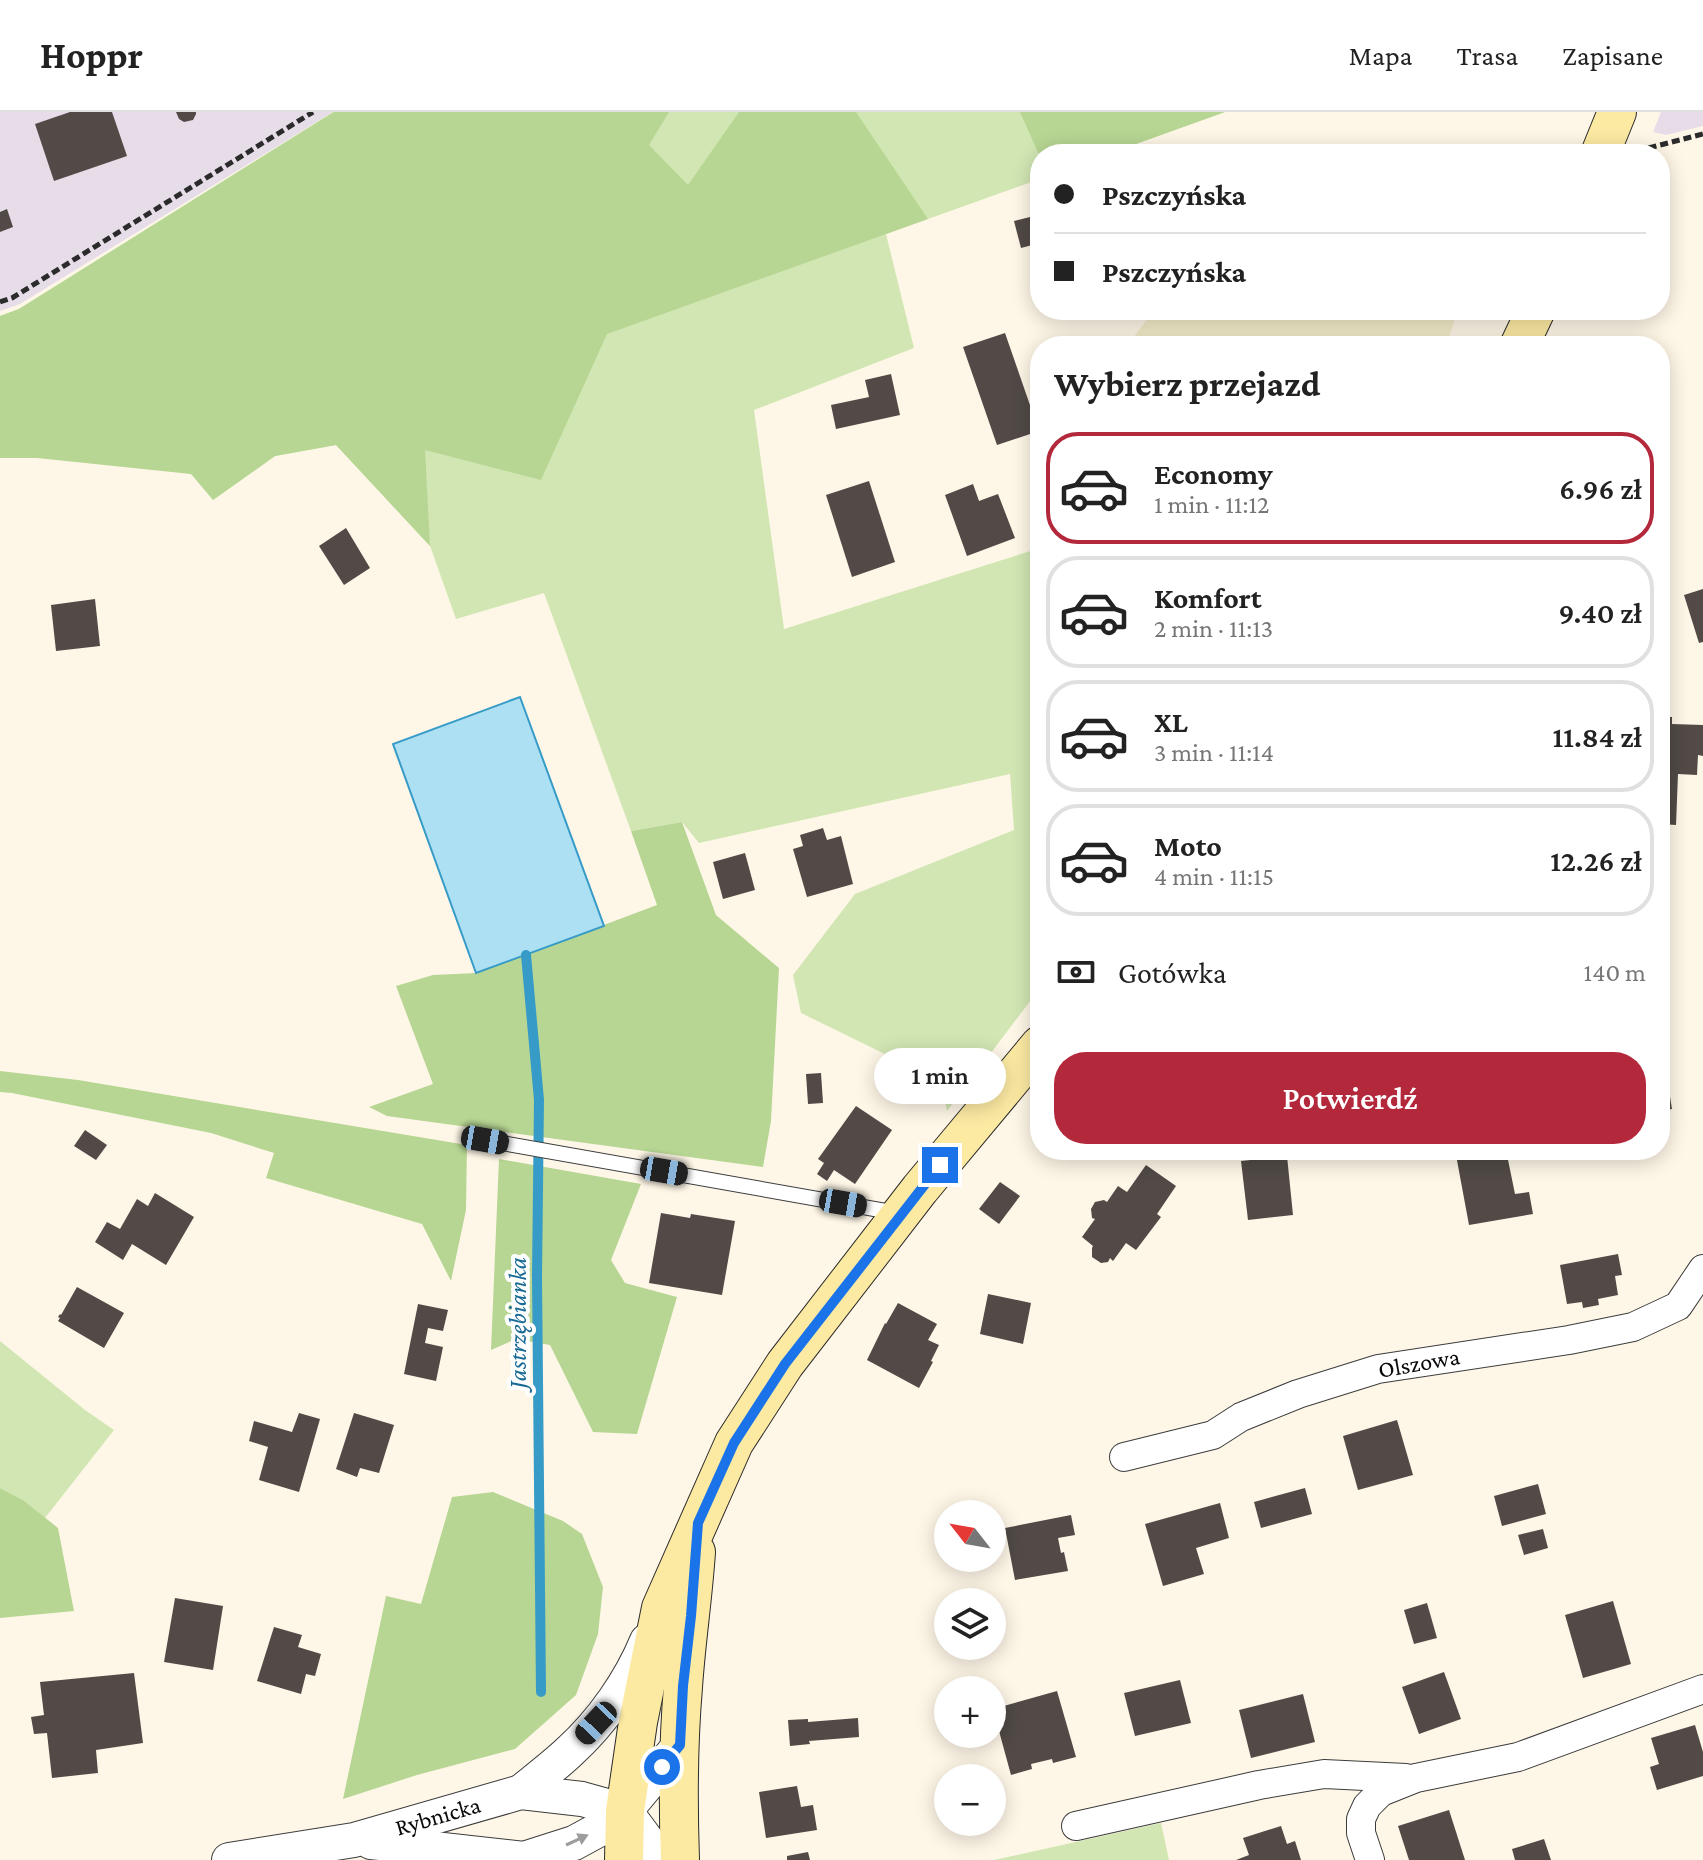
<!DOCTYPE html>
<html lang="pl">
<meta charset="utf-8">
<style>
:root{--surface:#fff;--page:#f2f2f2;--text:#222;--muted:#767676;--line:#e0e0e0;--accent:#b3283b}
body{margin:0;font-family:"Crimson Pro",serif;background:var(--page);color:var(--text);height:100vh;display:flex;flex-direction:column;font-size:30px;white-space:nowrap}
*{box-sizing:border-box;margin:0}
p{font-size:26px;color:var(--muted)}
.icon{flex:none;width:44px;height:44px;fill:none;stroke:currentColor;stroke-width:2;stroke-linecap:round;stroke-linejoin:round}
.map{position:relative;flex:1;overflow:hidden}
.sheet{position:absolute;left:1030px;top:224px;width:640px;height:824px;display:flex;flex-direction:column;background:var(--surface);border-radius:32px;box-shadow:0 4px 20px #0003}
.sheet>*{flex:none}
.banner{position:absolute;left:1030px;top:32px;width:640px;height:176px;border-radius:32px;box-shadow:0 4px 20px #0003;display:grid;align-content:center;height:176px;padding:0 24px;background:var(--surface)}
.needle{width:52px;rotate:301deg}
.tools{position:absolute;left:934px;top:1388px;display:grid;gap:16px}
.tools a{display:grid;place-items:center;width:72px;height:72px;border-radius:50%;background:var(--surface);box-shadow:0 4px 20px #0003;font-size:40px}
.end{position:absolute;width:36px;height:36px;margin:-18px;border:10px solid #1a73e8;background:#fff;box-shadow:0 0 0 4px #fff}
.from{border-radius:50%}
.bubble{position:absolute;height:56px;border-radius:28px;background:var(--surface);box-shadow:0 4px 20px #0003;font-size:26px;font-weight:600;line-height:56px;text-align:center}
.car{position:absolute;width:24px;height:48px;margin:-24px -12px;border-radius:10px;box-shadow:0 0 6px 2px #0007;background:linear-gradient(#222 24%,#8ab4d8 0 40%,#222 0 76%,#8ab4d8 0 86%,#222 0)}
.banner b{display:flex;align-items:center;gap:28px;height:76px;font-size:30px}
.banner b+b{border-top:2px solid var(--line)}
.banner i{width:20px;height:20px;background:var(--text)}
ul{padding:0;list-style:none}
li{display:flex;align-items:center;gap:24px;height:112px;margin:0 16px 12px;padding:0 8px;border:4px solid var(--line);border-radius:32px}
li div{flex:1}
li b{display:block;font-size:30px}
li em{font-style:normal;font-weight:600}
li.current{border-color:var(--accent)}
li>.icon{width:72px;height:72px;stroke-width:1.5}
h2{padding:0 24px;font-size:36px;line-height:96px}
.pay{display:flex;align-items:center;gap:20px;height:88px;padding:0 24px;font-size:30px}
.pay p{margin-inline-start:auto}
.action{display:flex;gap:16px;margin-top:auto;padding:16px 24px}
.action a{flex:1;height:92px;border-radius:32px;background:var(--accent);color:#fff;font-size:32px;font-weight:600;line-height:92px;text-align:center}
header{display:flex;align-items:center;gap:48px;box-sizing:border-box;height:112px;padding:0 40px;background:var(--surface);border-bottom:2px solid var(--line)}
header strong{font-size:38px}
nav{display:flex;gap:44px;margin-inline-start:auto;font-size:28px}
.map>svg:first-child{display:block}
.industrial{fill:#e6dde9}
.farmland{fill:#f2ebc9}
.green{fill:#d2e6b3}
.forest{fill:#b7d693}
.water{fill:#ade0f3;stroke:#379bc7;stroke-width:2}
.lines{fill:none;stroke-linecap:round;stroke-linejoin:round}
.stream{stroke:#379bc7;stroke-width:10}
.building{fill:#514a46}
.service-casing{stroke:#3c3c3c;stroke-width:16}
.minor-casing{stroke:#3c3c3c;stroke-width:30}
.tertiary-casing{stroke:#3c3c3c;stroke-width:36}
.secondary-casing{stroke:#2b2b2b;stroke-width:40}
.path{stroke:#2b2b2b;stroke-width:5;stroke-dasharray:8 4;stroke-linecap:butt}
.service{stroke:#fff;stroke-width:14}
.minor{stroke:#fff;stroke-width:28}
.tertiary{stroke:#fff;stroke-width:34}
.secondary{stroke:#fceaa3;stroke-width:38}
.oneway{fill:#9d9d9d}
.route{stroke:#1a73e8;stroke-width:10}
.labels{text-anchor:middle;stroke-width:8;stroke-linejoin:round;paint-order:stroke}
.street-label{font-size:24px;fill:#090909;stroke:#fff}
.water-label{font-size:26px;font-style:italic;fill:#196a95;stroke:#fff}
</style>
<header>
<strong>Hoppr</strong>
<nav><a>Mapa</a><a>Trasa</a><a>Zapisane</a></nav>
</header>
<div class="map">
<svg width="1703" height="1748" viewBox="0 0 1703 1748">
<rect width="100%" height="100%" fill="#fef7e7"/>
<g class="industrial">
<polygon points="0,0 333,0 20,192 0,199"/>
<polygon points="1661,0 1703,0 1703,14 1666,23 1653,20"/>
</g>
<polygon class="farmland" points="1160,198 1458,198 1446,234 1127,234 1151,202"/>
<g class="green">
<polygon points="333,0 1225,0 1108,42 1040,42 1040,67 886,122 914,236 754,298 784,517 1040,436 1040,876 947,999 940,969 801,901 793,863 855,782 1014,718 1010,662 699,731 682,710 631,719 544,481 456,507 430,434 336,333 275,344 213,388 205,373 191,362 97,346 0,346 0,204 19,197"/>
<polygon points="0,1229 85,1298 114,1318 45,1406 23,1388 0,1376"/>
<polygon points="1161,1711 1169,1748 994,1748"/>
</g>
<g class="forest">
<polygon points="334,0 669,0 649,33 688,73 739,0 856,0 928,107 607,222 541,368 425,338 430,434 336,333 275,344 213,388 191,362 37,346 0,346 0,204 19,197"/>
<polygon points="1020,0 1225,0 1108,42 1040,42 1040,45"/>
<polygon points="682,710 716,803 779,856 771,1009 763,1055 387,1004 369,995 433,972 396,874 433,863 476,861 657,793 631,719"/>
<polygon points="0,959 78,968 467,1033 466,1098 451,1169 422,1112 266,1066 274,1041 211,1021 12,981 0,980"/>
<polygon points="499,1047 641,1072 611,1148 625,1171 677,1185 637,1322 593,1320 550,1233 516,1227 491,1238"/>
<polygon points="0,1376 23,1388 58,1416 74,1499 0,1506"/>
<polygon points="493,1380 563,1409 582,1422 603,1475 598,1522 576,1583 515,1637 417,1663 343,1687 386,1484 421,1492 452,1385"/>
</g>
<polygon class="water" points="520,585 604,814 476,861 393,632"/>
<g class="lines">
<polyline class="stream" points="526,843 539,988 537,1164 541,1580"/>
</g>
<g class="building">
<polygon points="70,0 112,0 127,44 54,69 35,12"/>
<polygon points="176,0 196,0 196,2 193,8 184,10 179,7"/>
<polygon points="7,97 13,115 0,120 0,100"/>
<polygon points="1038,103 1040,131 1021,136 1014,109"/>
<polygon points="1005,221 1039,319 997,333 963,235"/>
<polygon points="891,262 900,303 836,317 831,293 869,285 865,268"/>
<polygon points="869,369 895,450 852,465 826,383"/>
<polygon points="973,372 979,389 998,382 1015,426 967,444 945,383"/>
<polygon points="346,416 370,456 344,473 319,434"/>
<polygon points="1703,477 1703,530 1699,531 1684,483"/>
<polygon points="95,487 100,534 56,539 51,493"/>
<polygon points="1660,605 1672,605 1672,612 1703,613 1703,644 1698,643 1697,663 1678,662 1676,713 1660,712"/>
<polygon points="823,716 827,728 841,724 853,772 807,785 793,737 803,734 800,723"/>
<polygon points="745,741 755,778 723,787 713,750"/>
<polygon points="1664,948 1672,997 1660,999 1660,949"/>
<polygon points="821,961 823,991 808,992 806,962"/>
<polygon points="856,994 892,1018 855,1072 834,1058 827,1069 817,1062 824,1051 818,1047"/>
<polygon points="85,1018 107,1033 96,1048 74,1034"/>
<polygon points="1483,1038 1506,1038 1515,1082 1529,1080 1533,1102 1469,1113 1456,1043"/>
<polygon points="1287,1044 1293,1103 1248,1108 1241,1049"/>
<polygon points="1146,1053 1176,1074 1157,1102 1161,1105 1136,1138 1126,1131 1113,1149 1110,1146 1108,1150 1101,1151 1092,1145 1092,1136 1093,1134 1082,1125 1095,1107 1092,1106 1091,1097 1095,1090 1104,1088 1107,1090 1118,1074 1127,1080"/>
<polygon points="1000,1070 1020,1084 999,1112 979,1097"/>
<polygon points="155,1081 194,1105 166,1153 132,1132 123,1148 95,1130 107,1110 120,1117 137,1087 148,1094"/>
<polygon points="661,1101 690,1106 691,1102 735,1109 722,1183 649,1171"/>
<polygon points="1618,1142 1622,1163 1615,1164 1618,1183 1598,1187 1599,1193 1583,1196 1582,1190 1567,1192 1560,1153"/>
<polygon points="77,1175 124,1201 104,1236 58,1209 60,1206 58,1205 60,1202 61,1203"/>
<polygon points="988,1182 1031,1191 1023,1232 980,1222"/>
<polygon points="898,1191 937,1212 928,1228 939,1233 931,1249 933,1250 919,1276 867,1248 885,1211 886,1212"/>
<polygon points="418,1192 448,1198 443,1219 428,1216 425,1231 443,1235 436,1269 404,1262"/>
<polygon points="299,1301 320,1307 299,1380 259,1368 268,1335 249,1329 254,1309 292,1320"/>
<polygon points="354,1301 394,1313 379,1361 360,1356 357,1365 336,1357"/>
<polygon points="1397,1308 1413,1363 1358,1378 1343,1324"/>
<polygon points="1538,1372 1546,1402 1502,1414 1494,1384"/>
<polygon points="1305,1376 1312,1402 1261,1416 1254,1390"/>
<polygon points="1220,1391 1229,1426 1196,1436 1204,1462 1163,1474 1145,1412"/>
<polygon points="1071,1403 1075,1423 1058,1426 1061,1441 1064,1440 1068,1459 1015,1468 1005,1416"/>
<polygon points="1543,1417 1548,1436 1524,1443 1518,1423"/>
<polygon points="175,1486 223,1494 213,1558 164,1550"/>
<polygon points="1613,1489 1631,1552 1583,1566 1565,1503"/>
<polygon points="1427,1491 1437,1526 1414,1532 1404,1498"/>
<polygon points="274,1515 302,1523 298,1535 321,1542 315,1564 306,1562 301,1582 257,1569"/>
<polygon points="1444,1560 1461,1607 1419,1622 1402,1575"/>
<polygon points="134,1561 143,1631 96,1638 98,1661 52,1666 47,1621 34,1622 31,1605 44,1603 40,1570"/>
<polygon points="1180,1568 1191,1611 1135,1624 1124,1581"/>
<polygon points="1057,1579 1076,1645 1053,1651 1052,1647 1031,1652 1032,1657 1011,1663 993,1597"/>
<polygon points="1303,1582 1315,1630 1251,1646 1239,1598"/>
<polygon points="858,1606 859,1625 809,1629 810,1632 790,1634 788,1608 808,1607 808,1610"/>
<polygon points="1695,1613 1703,1640 1703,1664 1657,1678 1650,1655 1659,1652 1651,1626"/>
<polygon points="797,1674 801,1695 813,1693 817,1718 766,1726 759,1680"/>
<polygon points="1449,1698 1465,1748 1409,1748 1398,1714"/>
<polygon points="1281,1714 1287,1732 1295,1729 1301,1748 1236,1748 1249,1743 1243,1726"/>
<polygon points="1544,1727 1551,1748 1515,1748 1512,1737"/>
<polygon points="808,1740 810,1748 787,1748 787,1744"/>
</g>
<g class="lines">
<defs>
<polyline id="service" points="485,1028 897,1101"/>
<g id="minor">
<polyline points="1124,1345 1213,1323 1241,1305 1298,1282 1378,1257 1569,1228 1633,1215 1678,1194 1703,1157"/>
<polyline points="1076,1714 1259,1673 1324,1662 1406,1666"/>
<polyline points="1370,1748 1361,1721 1361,1707 1367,1694 1381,1680 1416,1666 1518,1645 1703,1577"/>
</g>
<g id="tertiary">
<path d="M521,1680C537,1667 554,1654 569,1640C602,1610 630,1570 647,1529"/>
<polyline points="371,1730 524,1747 574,1731 598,1718 625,1699 680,1633"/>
<polyline points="229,1748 354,1728 521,1680 582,1687 625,1699 657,1742 658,1748"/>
</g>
<g id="secondary">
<polyline points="1600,42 1617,0"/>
<polyline points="1519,234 1536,198"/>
<polyline points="624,1748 625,1699 638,1610 661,1496 734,1331 785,1252 920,1077 1040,933"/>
<path d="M680,1748C678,1690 678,1633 683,1575C686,1530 693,1485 696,1440"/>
</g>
</defs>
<use href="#service" class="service-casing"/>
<use href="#minor" class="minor-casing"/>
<use href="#tertiary" class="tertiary-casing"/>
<use href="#secondary" class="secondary-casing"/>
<g class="path">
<polyline points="1637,39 1703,22"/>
<polyline points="0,190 12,186 313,0"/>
</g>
<use href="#service" class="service"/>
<use href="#minor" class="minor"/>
<use href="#tertiary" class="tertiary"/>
<use href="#secondary" class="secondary"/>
</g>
<defs><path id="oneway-solid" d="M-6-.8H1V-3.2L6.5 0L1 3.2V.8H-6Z" transform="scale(2)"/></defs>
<use class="oneway" href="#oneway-solid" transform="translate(577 1728) rotate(-25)"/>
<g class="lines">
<polyline class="route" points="662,1655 680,1633 683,1574 691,1504 698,1411 734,1331 785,1252 940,1053"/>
</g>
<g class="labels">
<g class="street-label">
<text transform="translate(1419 1251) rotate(-10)" y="8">Olszowa</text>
<text transform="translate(438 1704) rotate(-16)" y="8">Rybnicka</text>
</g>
<g class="water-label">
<text transform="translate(517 1211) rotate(-90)" y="9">Jastrzębianka</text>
</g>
</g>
</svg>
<div class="tools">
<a><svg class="needle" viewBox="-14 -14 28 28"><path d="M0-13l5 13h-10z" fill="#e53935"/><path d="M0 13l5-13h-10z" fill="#767676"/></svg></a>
<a><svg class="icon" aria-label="layers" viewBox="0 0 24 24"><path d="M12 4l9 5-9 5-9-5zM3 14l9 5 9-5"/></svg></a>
<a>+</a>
<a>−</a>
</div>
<i class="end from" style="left:662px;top:1655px"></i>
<i class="end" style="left:940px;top:1053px"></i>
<div class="bubble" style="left:874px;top:936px;width:132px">1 min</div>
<i class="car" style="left:485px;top:1028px;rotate:100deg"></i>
<i class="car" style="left:664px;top:1059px;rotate:100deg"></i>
<i class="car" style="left:843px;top:1091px;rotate:100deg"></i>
<i class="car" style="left:596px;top:1611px;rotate:223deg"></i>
<div class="banner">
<b><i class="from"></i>Pszczyńska</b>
<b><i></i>Pszczyńska</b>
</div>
<section class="sheet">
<h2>Wybierz przejazd</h2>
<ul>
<li class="current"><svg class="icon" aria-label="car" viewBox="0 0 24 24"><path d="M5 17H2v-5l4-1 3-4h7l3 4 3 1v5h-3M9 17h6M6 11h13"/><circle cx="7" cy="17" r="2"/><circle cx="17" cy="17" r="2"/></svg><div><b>Economy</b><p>1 min · 11:12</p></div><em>6.96 zł</em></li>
<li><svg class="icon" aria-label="car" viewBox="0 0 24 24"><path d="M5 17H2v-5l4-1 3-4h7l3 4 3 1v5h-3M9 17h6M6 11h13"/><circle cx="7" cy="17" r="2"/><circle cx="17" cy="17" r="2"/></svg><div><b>Komfort</b><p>2 min · 11:13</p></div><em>9.40 zł</em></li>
<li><svg class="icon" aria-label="car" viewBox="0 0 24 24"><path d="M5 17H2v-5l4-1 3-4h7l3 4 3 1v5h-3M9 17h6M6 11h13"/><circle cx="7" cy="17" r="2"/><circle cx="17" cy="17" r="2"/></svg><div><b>XL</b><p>3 min · 11:14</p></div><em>11.84 zł</em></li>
<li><svg class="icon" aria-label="car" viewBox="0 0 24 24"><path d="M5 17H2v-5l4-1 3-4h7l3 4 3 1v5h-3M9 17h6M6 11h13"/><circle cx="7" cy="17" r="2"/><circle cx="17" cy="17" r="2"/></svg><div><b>Moto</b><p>4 min · 11:15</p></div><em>12.26 zł</em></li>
</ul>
<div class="pay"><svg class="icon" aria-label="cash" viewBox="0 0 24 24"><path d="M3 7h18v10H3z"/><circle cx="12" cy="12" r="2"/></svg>Gotówka<p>140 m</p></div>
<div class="action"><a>Potwierdź</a></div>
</section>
</div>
